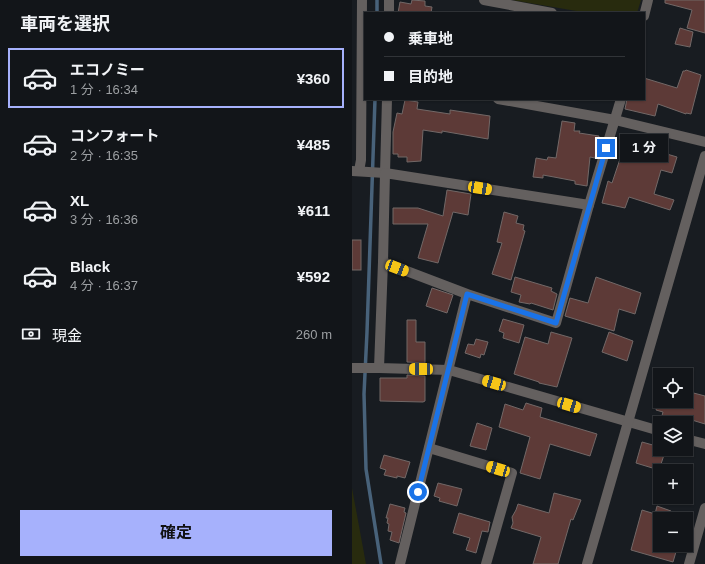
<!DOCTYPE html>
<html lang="ja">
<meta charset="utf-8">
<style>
:root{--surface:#121519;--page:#1f2226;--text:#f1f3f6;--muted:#9c9fa2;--line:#313438;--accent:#a6b1fc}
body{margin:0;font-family:Helvetica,"Noto Sans JP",sans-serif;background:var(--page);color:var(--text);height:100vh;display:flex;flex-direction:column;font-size:15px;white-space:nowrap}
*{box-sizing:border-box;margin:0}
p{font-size:13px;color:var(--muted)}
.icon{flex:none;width:22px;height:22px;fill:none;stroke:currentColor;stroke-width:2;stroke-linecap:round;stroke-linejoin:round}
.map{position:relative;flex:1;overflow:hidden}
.drawer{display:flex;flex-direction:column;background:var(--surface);width:352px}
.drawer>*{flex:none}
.top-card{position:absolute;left:12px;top:12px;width:281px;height:88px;border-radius:0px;box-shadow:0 1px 3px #0004,0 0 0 1px var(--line);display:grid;align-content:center;height:88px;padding:0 20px;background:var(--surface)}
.tools{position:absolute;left:301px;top:368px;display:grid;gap:8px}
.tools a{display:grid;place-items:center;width:40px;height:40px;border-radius:0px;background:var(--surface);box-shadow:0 1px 3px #0004,0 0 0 1px var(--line);font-size:20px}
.end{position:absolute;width:18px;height:18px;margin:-9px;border:5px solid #1a73e8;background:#fff;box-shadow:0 0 0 2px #fff}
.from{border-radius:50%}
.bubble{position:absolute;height:28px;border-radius:0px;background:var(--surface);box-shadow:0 1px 3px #0004,0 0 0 1px var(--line);font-size:13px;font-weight:700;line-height:28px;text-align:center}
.car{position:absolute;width:12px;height:24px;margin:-12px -6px;border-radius:5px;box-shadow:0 0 3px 1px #0007;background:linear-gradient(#f5c518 24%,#345 0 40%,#f5c518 0 76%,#345 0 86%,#f5c518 0)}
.top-card b{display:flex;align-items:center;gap:14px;height:38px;font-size:15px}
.top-card b+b{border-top:1px solid var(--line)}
.top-card i{width:10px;height:10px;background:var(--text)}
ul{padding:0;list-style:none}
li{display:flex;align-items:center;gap:12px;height:60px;margin:0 8px 6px;padding:0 12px;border:2px solid transparent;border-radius:0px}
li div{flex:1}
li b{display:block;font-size:15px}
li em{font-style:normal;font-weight:700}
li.active{border-color:var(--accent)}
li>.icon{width:36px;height:36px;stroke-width:1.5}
h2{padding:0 20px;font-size:18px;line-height:48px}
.pay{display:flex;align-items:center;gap:10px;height:44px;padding:0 20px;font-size:15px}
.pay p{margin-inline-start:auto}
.primary-button{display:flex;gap:8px;margin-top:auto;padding:8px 20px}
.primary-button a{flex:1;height:46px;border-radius:0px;background:var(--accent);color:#111;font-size:16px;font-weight:700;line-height:46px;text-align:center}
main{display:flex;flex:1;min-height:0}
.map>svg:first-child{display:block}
.green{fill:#282b0e}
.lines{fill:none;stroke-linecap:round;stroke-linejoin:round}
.stream{stroke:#48627a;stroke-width:3.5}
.building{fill:#5d3a37;stroke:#726867}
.minor{stroke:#64605f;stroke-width:10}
.route{stroke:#1a73e8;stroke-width:5}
</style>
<main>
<section class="drawer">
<h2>車両を選択</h2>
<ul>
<li class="active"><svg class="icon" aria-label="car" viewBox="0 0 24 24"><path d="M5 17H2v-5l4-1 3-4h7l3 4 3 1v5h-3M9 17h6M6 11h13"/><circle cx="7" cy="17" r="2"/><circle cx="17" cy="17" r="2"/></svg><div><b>エコノミー</b><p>1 分 · 16:34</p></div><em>¥360</em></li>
<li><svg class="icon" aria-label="car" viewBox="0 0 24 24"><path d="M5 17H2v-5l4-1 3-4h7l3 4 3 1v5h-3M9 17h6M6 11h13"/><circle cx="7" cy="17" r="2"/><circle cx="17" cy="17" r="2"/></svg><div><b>コンフォート</b><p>2 分 · 16:35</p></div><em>¥485</em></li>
<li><svg class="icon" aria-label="car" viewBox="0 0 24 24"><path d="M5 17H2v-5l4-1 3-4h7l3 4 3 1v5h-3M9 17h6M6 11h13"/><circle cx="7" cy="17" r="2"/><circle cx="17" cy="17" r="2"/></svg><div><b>XL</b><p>3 分 · 16:36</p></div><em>¥611</em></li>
<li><svg class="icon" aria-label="car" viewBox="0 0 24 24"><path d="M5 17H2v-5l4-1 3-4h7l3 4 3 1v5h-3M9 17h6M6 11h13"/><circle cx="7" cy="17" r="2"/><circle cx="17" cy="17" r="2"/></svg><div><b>Black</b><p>4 分 · 16:37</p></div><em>¥592</em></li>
</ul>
<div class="pay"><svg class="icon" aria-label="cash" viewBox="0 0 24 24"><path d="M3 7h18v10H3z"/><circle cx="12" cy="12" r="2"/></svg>現金<p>260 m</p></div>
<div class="primary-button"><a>確定</a></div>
</section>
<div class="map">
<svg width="353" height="564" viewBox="0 0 353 564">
<rect width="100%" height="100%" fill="#181c21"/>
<g class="green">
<polygon points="160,0 289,0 285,13 236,13"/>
<polygon points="0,488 14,564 0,564"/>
</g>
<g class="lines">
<g class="stream">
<polyline points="25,13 25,0"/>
<polyline points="23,99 15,332 12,394 14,469 29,564"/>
</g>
</g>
<g class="building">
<polygon points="60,0 73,1 73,6 80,7 79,13 46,13 48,2 59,4"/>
<polygon points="313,0 353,0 353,33 335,28 340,10 313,3"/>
<polygon points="328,28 341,32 338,47 323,44"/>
<polygon points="334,70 349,75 339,114 334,113 334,114 306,104 303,116 273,109 275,99 292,99 292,78 325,88 331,71 333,71"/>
<polygon points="53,100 66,102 65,109 98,114 98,110 138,116 136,139 90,131 90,133 71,130 69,161 55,162 55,157 46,157 46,154 41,154 41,132 45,113 50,114"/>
<polygon points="210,121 223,123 222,131 228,131 227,133 247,136 243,158 238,157 235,186 223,184 223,181 202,177 191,175 191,178 181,177 184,158 195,160 196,157 204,158"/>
<polygon points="288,146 325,157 320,173 309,170 302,194 322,200 318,210 277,197 273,208 250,203 256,181 260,183 269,156 284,160"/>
<polygon points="95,190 119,194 116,215 101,212 86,263 66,258 76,224 41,224 41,208 66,208 91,216"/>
<polygon points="152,212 166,216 164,223 172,225 171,230 173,231 159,280 140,274 150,243 145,242"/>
<rect x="0" y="240" width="9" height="30"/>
<polygon points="163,277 200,288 199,291 205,294 201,310 179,303 178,304 167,302 169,295 159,292"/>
<polygon points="244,277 289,293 283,314 267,309 262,331 213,316 218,298 236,303"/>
<polygon points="80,288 101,295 95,313 74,306"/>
<polygon points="151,319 172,325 167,343 151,338 152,333 147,331"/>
<polygon points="55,320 64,320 64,342 73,342 73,363 55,362"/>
<polygon points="199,332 220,338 205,387 187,383 187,382 162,374 173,337 196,344"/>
<polygon points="257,332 281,341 275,361 250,352"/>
<polygon points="124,339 136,342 132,355 129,354 128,358 113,353 116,344 122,345"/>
<polygon points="55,375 73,376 73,401 71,402 28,401 28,378 55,378"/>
<polygon points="334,391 353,396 353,424 330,417 329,423 308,423 311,412 304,410 306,401 334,401"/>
<polygon points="174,403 190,408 188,417 245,434 238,456 198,444 188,479 168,473 178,437 147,427 153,404 171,410"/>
<polygon points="125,423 140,428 134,450 118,446"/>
<polygon points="290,442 308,447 308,449 314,449 307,470 284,463"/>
<polygon points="32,455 58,462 53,478 45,476 45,478 32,475 34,470 28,468"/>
<polygon points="86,483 110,489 105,506 87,501 88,498 82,496"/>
<polygon points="202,493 229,500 221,520 219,519 206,564 181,564 189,537 159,528 161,523 160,517 164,510 166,504 197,513"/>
<polygon points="38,504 53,508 52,512 54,513 47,543 38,540 40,532 36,531 37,524 35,523 36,518 34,518"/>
<polygon points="305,506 319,511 317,519 308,519 308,545 326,545 321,562 279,550 290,510 303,514"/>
<polygon points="107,513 138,522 136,532 130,531 124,553 114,550 118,538 101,533"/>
</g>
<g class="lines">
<g class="minor">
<polyline points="132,0 200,13"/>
<polyline points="37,13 37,0"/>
<polyline points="292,16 296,0"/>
<polyline points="146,99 263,120 353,142"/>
<polyline points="0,171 33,173 35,99"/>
<polyline points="7,171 9,160 10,0"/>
<polyline points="237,205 269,99"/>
<polyline points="31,262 27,368 97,370 308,431"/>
<polyline points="0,368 27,368"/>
<polyline points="334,439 353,444"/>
<polyline points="77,448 160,473 134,564"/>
<polyline points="48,564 115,294 31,262 33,173 237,205 204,323 115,294"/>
<polyline points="235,564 353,156"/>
<polyline points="337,564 353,508"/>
</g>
</g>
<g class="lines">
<polyline class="route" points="66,492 115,294 204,323 254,148"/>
</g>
</svg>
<div class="tools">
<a><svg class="icon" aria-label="locate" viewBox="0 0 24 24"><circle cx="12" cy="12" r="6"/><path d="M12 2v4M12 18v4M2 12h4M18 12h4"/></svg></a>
<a><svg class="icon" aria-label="layers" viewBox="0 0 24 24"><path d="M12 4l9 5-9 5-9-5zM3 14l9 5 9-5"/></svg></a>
<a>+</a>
<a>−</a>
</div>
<i class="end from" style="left:66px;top:492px"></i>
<i class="end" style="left:254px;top:148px"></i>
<div class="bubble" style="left:268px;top:134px;width:48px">1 分</div>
<i class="car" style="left:128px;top:188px;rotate:99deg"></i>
<i class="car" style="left:45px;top:268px;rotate:111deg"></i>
<i class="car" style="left:69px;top:369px;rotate:271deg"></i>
<i class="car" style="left:142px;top:383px;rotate:286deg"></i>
<i class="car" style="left:217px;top:405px;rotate:106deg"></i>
<i class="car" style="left:146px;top:469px;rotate:287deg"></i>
<div class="top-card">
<b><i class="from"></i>乗車地</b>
<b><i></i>目的地</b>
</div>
</div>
</main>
